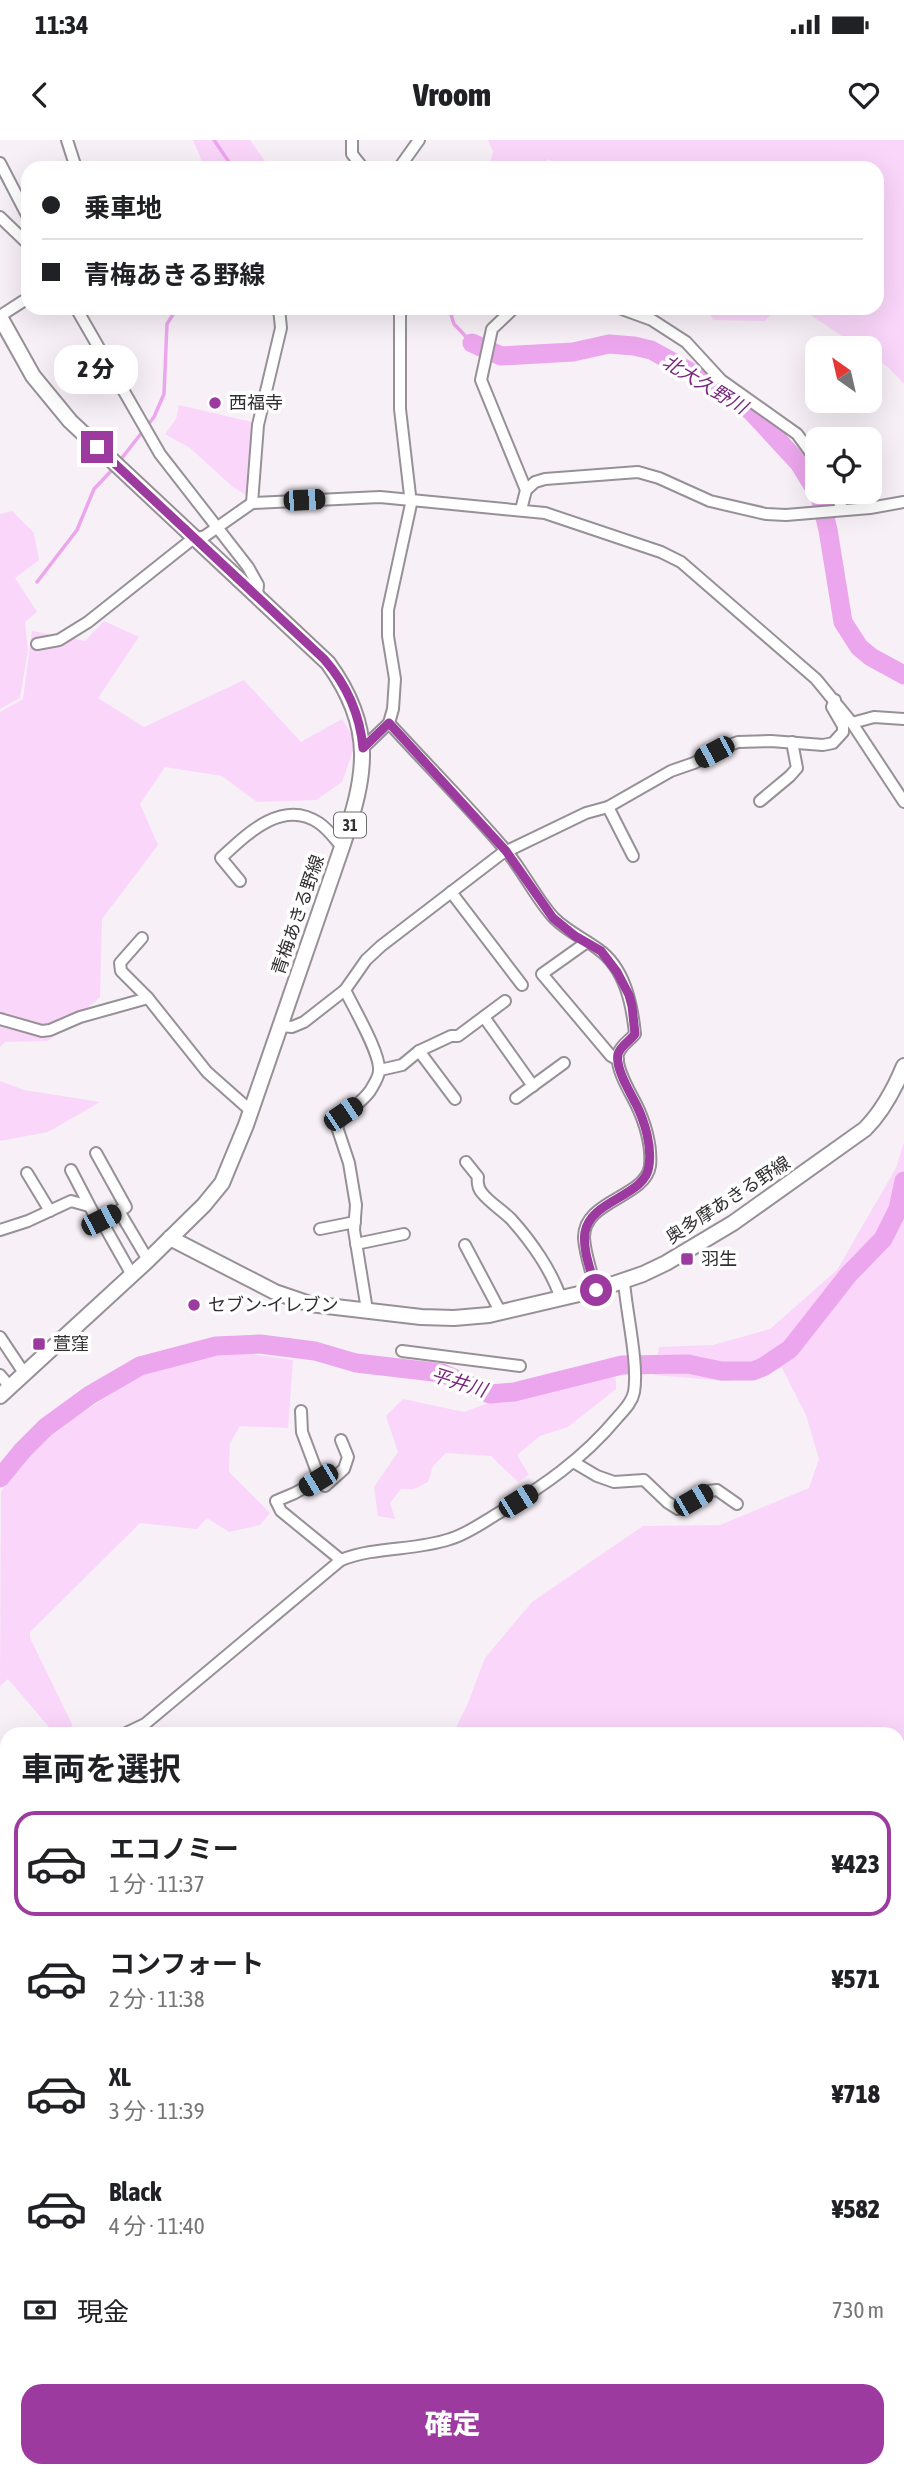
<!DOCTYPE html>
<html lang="ja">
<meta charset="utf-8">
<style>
:root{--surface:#fff;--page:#f6f6f6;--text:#202124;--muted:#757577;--line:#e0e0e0;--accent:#9c3aa0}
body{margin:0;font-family:"Asap Condensed","Noto Sans JP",sans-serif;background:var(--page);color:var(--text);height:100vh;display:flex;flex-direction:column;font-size:26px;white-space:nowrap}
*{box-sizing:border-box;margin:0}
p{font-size:23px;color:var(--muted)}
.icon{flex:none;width:38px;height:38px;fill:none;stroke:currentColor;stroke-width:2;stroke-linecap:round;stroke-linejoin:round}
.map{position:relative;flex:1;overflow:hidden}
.side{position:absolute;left:0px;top:1587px;width:905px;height:751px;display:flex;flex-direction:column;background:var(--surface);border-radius:21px 21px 0 0;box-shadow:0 7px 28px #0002}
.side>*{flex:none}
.top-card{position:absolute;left:21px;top:21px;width:863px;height:154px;border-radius:21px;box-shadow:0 7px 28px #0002;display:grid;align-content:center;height:154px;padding:0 21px;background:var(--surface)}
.needle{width:46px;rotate:326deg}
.controls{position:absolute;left:805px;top:196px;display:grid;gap:14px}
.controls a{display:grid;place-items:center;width:77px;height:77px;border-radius:14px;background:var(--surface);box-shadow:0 7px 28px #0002;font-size:35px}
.end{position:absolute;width:32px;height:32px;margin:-16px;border:9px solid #9c3aa0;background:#fff;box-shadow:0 0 0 4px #fff}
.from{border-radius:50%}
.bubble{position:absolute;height:49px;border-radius:21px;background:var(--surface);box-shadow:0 7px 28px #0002;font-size:23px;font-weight:800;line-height:49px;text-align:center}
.car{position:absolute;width:21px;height:42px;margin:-21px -10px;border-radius:9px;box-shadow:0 0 5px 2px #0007;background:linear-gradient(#222 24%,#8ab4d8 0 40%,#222 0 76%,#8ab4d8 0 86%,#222 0)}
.top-card b{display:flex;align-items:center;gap:24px;height:66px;font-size:26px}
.top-card b+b{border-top:2px solid var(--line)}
.top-card i{width:18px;height:18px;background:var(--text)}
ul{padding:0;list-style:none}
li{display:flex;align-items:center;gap:21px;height:105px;margin:0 14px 10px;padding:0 7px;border:4px solid transparent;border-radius:21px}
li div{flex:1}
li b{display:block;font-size:26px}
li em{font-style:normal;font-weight:800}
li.active{border-color:var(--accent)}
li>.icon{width:63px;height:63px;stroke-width:1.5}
h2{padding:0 21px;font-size:32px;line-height:84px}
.pay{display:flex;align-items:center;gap:18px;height:77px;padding:0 21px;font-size:26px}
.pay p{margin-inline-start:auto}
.button{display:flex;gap:14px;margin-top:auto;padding:14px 21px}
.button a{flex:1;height:80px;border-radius:21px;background:var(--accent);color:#fff;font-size:28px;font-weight:800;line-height:80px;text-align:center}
.status{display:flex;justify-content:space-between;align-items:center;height:49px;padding:0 35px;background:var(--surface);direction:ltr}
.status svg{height:19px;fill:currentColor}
header{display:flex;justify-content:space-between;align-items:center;height:91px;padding:0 21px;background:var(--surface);font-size:32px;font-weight:800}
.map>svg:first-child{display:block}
.green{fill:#fad6fa}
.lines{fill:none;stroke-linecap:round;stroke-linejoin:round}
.stream{stroke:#eca6ed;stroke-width:3.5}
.river{stroke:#eca6ed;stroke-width:19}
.minor-casing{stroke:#979197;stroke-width:14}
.major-casing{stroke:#979197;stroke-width:18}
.minor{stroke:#fff;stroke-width:10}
.major{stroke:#fff;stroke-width:14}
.route{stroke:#9c3aa0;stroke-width:9}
.poi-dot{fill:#9c3aa0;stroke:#fff;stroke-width:2.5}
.labels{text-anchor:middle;stroke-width:7;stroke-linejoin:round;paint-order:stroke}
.shield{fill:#fff;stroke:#6f6d6f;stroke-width:2}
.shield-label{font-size:16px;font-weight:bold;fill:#312f31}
.poi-label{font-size:18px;fill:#312f31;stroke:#fff;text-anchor:start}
.street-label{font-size:18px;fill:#312f31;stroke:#fff}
.water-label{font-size:19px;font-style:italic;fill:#79287d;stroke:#fff}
</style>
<div class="status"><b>11:34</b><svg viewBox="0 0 49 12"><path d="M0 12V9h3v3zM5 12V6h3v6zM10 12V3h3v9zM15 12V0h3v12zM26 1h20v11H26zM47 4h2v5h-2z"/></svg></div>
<header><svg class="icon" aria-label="back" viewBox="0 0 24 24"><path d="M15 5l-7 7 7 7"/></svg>Vroom<svg class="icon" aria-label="heart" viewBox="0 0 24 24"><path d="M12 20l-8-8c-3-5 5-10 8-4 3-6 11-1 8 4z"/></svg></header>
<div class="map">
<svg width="904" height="2337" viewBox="0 0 904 2337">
<rect width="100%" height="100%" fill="#f7f0f7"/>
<g class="green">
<polygon points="193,0 250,0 270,28 208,28 204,26"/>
<polygon points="488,0 904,0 904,244 888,227 870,215 870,208 860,208 800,168 877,168 877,28 562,28 548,19 542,28 489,28 493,12"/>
<polygon points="707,168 777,168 765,181 713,180"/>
<polygon points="179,265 256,283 248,356 233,347 190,308 165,294 176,279"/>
<polygon points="12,371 34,393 39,420 15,438 37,472 25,482 28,510 20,558 0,569 0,374"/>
<polygon points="104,481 139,497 98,558 144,587 244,540 301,602 342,579 356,602 342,642 316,660 257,662 222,636 165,627 140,664 158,705 102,779 100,857 48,901 5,902 0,907 0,572 23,559 32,491 85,501"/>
<polygon points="0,941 24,950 100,962 48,992 0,1001"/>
<polygon points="904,1002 904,2337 8,2337 0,2329 0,1790 7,1786 7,2331 898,2331 898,1594 453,1594 468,1563 485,1518 532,1462 643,1386 720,1385 809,1348 819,1319 806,1275 782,1228 728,1241 654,1235 659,1207 713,1205 770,1189 837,1130 896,1028"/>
<polygon points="230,1211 293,1220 288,1288 240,1286 230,1303 229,1332 270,1373 260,1385 229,1392 207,1378 197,1389 140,1383 30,1492 30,1498 72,1584 71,1593 55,1594 8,1539 0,1546 1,1352 35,1303 144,1233"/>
<polygon points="609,1237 616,1239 616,1249 568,1287 540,1296 517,1315 529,1335 518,1342 491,1316 446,1313 433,1326 428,1342 414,1349 401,1349 390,1363 395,1379 378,1376 374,1347 398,1312 386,1276 403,1259 464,1272 507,1256"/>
</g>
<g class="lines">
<g class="stream">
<polyline points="214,0 233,28"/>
<polyline points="449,168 454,184 472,203"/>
<polyline points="118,323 154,277 164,254 167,184 177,168"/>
<polyline points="37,442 77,390 94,349 113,329"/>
</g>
<g class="river">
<polyline points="472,203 501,216 573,212 609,204 634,206 651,210 673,222 732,256 751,271 799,323 820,357 828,390 843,482 859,507 871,517 904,535"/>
<polyline points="0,1338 22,1311 46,1287 90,1255 140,1226 216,1206 260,1204 315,1211 356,1223 442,1233 490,1254 514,1252 622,1225 688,1224 721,1231 753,1231 763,1227 790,1209 849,1134 883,1099 898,1069 904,1041"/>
</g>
<defs>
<g id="minor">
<polyline points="67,0 76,28"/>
<polyline points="352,0 352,14 363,28"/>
<polyline points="0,23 28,77"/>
<polyline points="399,28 419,0"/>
<polyline points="0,77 28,104"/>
<polyline points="76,168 160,314 248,427 258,445 257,455"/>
<polyline points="514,168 492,189 481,240 526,350 521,370"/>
<polyline points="619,168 652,180 686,202 721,240 797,294 817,321"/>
<polyline points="0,176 28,158"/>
<polyline points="526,350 535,342 545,339 638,332 659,338 710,361 766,374 786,375 870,368 904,362"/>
<polyline points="834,352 843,370"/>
<polyline points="252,363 258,285 281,188 279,168"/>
<polyline points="37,504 59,500 88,482 190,401 205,396 252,363 380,357 545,373 661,412 681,422 816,539 852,583 904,662"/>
<path d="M389,583C428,626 470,668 508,713C524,733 538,761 554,778C567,791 583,798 598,809C625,828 632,864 635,894C629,901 621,905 618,914C615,928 630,952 636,964C645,982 652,1006 650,1026C645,1058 583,1060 584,1098C585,1115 592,1133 596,1150"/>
<polyline points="852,583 874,577 904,579"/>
<polyline points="363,608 389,583 393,569 395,539 388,496 388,470 411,364 400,269 400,168"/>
<polyline points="760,661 790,636 797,628 792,602"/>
<polyline points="608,667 633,716"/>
<path d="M240,741L221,718C246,695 282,658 319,683C328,689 335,699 342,707"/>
<polyline points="451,752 522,845"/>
<polyline points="142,798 120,823 121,831 148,858"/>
<polyline points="587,802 542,834 611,916 618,920"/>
<path d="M345,850C353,867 381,914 379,931C379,937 373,946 370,951C359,966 345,970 337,987L349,1023L356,1065L354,1090L367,1170"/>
<polyline points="484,877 533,946"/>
<polyline points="0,879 42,891 50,890 80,877 148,858 207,932 251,971"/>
<polyline points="281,886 292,887 304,882 345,850 366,820 381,806 501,714 586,673 608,667 671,631 694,623 727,606 738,602 771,601 823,605 833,603 843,592 843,586 832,567 835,560"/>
<polyline points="419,911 455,959"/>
<polyline points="380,930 402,925 419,911 451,896 458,896 505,861"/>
<polyline points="516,958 564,923"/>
<path d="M466,1022L478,1037C477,1043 478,1048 482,1053C490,1063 502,1070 511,1079C531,1101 552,1131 561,1159"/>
<polyline points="71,1030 98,1082 126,1067 96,1013"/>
<polyline points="27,1033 50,1071"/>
<polyline points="119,1071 148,1120"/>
<polyline points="101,1080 132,1135"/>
<polyline points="320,1089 355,1082"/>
<polyline points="0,1090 28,1081 71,1061 89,1066"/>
<polyline points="356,1104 404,1094"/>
<polyline points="465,1105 501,1173"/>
<polyline points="0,1197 24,1233"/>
<polyline points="402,1211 520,1226"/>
<polyline points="0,1235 10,1247"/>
<polyline points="301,1271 302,1292 317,1332 318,1340 325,1346 344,1329 348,1317 341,1300"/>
<polyline points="575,1323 597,1336 614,1342 644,1340 667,1362 678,1369 708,1351 717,1350 737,1364"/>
<polyline points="318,1340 295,1353 276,1361 281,1371 341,1420"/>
<path d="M124,1594L145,1584L341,1420C376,1406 415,1411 450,1399C467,1394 482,1383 497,1374C542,1347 583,1319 617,1278C623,1271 632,1263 634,1252C639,1224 626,1171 624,1141"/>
<polyline points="0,1652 7,1648"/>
</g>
<g id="major">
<path d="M0,177L33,236L70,281L328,523C376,589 366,635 342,707L246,985L222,1043L204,1065L146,1122L0,1256"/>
<path d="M170,1098L275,1152L310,1164L421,1177L454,1178L489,1175L596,1150L643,1134L666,1123L733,1083L865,989C883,971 894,950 904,926"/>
</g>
</defs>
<use href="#minor" class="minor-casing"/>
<use href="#major" class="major-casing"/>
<use href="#minor" class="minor"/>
<use href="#major" class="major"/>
</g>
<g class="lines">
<path class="route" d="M97,307L324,519C346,544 360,575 363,608L389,583L506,711L553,778L575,796L601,811L617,832L629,855L632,866L635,894C629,902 621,905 618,914C615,928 630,952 636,964C645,982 652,1006 649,1026C645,1057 591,1059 585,1092C582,1110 592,1133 596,1150"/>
</g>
<g class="poi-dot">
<circle cx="215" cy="263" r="7"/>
<rect x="680" y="1112" width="14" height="14" rx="3.5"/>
<circle cx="194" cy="1165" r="7"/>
<rect x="32" y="1197" width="14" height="14" rx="3.5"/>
</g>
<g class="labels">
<rect class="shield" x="334" y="672.5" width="32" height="25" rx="5"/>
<g class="shield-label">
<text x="350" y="691">31</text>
</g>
<g class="poi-label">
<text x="229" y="269">西福寺</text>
<text x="701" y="1125">羽生</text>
<text x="208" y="1171">セブン-イレブン</text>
<text x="53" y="1210">萱窪</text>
</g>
<g class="street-label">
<text transform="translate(298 775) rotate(-71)" y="6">青梅あきる野線</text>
<text transform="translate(728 1060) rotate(-33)" y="6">奥多摩あきる野線</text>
</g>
<g class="water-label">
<text transform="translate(705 244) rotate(31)" y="7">北大久野川</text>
<text transform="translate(459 1242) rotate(17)" y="7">平井川</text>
</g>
</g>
</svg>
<div class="controls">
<a><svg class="needle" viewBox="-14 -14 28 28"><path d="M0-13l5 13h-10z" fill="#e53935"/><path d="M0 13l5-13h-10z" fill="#757577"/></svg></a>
<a><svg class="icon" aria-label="locate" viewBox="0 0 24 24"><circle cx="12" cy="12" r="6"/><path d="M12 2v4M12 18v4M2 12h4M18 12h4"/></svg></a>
</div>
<i class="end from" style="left:596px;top:1150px"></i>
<i class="end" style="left:97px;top:307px"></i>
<div class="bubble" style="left:54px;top:205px;width:84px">2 分</div>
<i class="car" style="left:304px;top:360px;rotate:87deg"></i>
<i class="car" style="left:714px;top:612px;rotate:242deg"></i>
<i class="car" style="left:343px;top:974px;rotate:56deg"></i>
<i class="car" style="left:101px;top:1080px;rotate:63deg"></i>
<i class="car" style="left:318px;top:1340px;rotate:239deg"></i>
<i class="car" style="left:693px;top:1360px;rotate:60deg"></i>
<i class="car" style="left:518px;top:1361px;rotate:58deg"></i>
<div class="top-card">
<b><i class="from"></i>乗車地</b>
<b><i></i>青梅あきる野線</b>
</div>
<section class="side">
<h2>車両を選択</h2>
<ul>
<li class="active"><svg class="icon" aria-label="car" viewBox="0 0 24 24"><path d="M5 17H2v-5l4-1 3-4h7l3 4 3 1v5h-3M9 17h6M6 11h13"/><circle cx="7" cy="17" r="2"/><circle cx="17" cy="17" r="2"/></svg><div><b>エコノミー</b><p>1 分 · 11:37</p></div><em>¥423</em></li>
<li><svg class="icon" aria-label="car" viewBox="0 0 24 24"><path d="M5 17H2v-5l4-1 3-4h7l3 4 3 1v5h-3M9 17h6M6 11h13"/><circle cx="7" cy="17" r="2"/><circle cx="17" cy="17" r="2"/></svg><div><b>コンフォート</b><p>2 分 · 11:38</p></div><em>¥571</em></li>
<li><svg class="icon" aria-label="car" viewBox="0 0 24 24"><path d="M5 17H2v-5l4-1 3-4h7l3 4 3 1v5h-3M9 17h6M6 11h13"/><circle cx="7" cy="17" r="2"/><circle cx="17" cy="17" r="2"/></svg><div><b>XL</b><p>3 分 · 11:39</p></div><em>¥718</em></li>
<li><svg class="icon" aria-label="car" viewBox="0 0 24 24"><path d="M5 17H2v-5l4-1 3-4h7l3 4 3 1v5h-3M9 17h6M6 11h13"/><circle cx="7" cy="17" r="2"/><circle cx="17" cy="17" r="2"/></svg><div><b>Black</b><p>4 分 · 11:40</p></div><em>¥582</em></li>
</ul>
<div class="pay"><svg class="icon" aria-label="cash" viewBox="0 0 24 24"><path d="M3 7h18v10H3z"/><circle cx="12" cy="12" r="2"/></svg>現金<p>730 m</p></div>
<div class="button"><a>確定</a></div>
</section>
</div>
